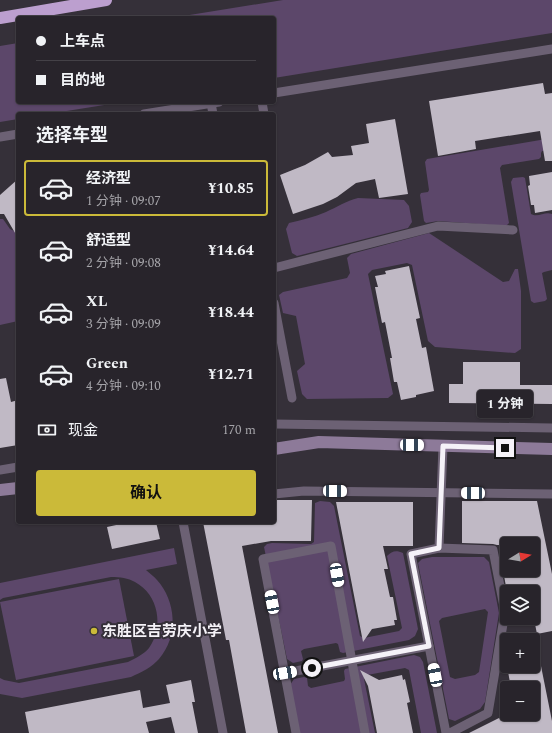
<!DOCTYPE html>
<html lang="zh">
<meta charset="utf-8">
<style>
:root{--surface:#28242b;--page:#302c33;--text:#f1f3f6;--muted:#a5a4a9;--line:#444147;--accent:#cbba39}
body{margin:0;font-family:Spectral,"Noto Sans SC",serif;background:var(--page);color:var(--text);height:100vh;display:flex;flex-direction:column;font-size:15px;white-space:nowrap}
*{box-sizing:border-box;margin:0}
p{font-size:13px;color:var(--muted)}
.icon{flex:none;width:22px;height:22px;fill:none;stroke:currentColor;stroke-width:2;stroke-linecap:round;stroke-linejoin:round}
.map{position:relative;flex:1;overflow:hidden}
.sheet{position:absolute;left:16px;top:112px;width:260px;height:412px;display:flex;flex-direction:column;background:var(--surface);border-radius:4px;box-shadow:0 1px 3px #0004,0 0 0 1px var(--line)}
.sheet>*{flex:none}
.banner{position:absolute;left:16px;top:16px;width:260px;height:88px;border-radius:4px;box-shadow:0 1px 3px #0004,0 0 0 1px var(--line);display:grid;align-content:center;height:88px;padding:0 20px;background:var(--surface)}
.needle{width:26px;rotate:79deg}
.fabs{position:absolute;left:500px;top:537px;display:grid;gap:8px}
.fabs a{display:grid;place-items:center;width:40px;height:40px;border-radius:4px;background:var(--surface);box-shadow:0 1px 3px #0004,0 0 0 1px var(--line);font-size:20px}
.end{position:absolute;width:18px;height:18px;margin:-9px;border:5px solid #f5f2f8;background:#111;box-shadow:0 0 0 2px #111}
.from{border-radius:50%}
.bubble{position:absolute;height:28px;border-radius:4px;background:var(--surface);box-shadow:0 1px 3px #0004,0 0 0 1px var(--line);font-size:13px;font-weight:700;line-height:28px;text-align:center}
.car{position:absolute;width:12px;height:24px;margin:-12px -6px;border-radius:5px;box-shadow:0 0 3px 1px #0007;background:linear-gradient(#fff 24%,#345 0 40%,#fff 0 76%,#345 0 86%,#fff 0)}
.banner b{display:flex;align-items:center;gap:14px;height:38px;font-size:15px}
.banner b+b{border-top:1px solid var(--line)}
.banner i{width:10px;height:10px;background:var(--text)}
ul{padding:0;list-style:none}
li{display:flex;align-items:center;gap:12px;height:56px;margin:0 8px 6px;padding:0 12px;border:2px solid transparent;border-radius:4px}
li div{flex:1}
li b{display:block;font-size:15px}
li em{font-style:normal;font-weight:700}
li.active{border-color:var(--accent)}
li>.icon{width:36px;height:36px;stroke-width:1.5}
h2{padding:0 20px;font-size:18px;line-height:48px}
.pay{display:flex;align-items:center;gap:10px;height:44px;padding:0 20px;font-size:15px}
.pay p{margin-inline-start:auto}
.action{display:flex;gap:8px;margin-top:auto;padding:8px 20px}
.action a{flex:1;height:46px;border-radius:4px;background:var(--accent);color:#111;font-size:16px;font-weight:700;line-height:46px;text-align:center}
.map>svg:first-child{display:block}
.green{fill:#5c476a;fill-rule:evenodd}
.building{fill:#c0b9c5}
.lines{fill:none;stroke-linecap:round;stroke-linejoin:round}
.lane{stroke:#6c6174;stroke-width:9}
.secondary{stroke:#8d7a99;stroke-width:12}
.highway{stroke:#bc9fcf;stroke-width:12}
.route{stroke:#f5f2f8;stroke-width:5}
.poi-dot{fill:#cbba39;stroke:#353039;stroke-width:1.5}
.labels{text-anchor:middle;stroke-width:4;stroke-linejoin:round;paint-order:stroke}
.poi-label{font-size:15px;font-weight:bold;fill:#f5f2f8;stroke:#353039;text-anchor:start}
</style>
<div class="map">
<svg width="552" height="733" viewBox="0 0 552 733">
<rect width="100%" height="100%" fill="#353039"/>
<g class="green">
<polygon points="283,0 552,0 552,33 274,78 274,18 171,18"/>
<polygon points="18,43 18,102 123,102 48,114 18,114 18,119 0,122 0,46"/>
<polygon points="552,138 552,150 542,151 541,153 541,157 539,159 502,165 500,168 509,223 506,226 438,221 426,223 424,221 420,195 421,193 428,192 429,190 425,162 427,159"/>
<path d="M523,177L525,178L531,214C538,218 545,211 552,214V270L544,272L542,273L547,299L545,301L534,303L531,301L511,182L513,178Z"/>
<path d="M358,198L404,200L409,206L412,222L408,228L297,256L292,253L286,229L289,223C302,220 314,217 326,212C337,207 346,201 358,198Z"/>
<polygon points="0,219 3,219 10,229 18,233 18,321 0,325"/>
<polygon points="429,233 503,282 509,281 515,269 518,269 521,291 521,349 515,353 435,347 428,341 412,265 407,263 372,270 368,274 393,394 388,398 307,399 302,394 297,371 305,364 296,316 283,313 279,295 283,292 347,278 350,273 347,258 351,254"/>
<path d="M320,501L330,502L334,506L360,636L364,638L399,631L402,628L387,556C392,551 396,550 403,553L418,629L415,636L409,640L343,653L340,652L338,644L336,643L304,649L301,651L303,659L302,661L293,663L287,659L264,547L267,544L272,543L311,544L314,542L315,503Z"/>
<path d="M174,548L177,564L146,570C149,573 154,576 157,580C176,601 179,636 159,659C152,667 142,672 131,677L22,698L0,694V678L4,680L19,683L128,662C136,658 144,654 149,648C164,627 159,595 135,582C128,578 120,577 111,577L3,598L0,600V583Z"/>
<path d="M432,557H484L489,562L499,613L485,702L480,709L455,721L449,719L418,563L422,559ZM485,609L488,612L479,672L475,675L455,679L450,677L439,621L442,618Z"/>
<polygon points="119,579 134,656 16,680 0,602"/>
<polygon points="414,655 420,657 423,662 437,733 421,733 409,670 405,668 367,675 364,679 375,733 300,733 290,685 294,679 304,677 307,678 308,686 311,688 344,681 345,679 344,671 345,669"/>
</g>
<g class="building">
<polygon points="543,83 545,94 552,93 552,161 545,161 540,131 475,141 476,149 438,156 429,101"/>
<polygon points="395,119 408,194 379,198 375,179 356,183 337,197 323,204 293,214 280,175 305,165 328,152 332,157 353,155 351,146 369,143 366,124"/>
<polygon points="552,172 552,210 535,213 534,205 531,205 528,186 530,185 529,176"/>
<polygon points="18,179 18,238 4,214 0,214 0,195"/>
<polygon points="409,266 420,318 416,319 422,348 426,347 434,391 416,395 416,397 401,400 397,382 394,382 390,358 392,358 385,322 382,323 375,287 378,287 375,276 386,274 385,271"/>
<polygon points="463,362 520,362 520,385 552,385 552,404 449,403 449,384 463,384"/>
<polygon points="6,378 11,402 18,400 18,445 0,448 0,379"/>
<polygon points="274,500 312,500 311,541 271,541 242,546 278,733 246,733 229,640 226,640 203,522 274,522"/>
<polygon points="462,501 537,501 552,574 552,631 537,634 533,614 533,592 507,592 503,570 533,570 533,544 507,544 507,545 497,545 493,544 462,543"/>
<polygon points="336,502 413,502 413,546 383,546 388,569 384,569 390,597 393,597 397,620 394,620 395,625 372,629 363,642"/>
<polygon points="130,522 156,522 160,539 112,549 107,527"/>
<polygon points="539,656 552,721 552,733 469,733 507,714 533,714 533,688 511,688 507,666 533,666 533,657"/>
<polygon points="360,670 379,680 402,675 403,680 405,679 410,702 407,703 413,733 377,733 368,686"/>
<polygon points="191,680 195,702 192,702 198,733 175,733 171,717 146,722 149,733 29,733 25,712 140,690 143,708 170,703 166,685"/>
</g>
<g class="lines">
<g class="lane">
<polyline points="274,93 552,49"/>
<polyline points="262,102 264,114"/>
<polyline points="211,103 213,114"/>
<polyline points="144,114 219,102"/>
<polyline points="0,137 18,134"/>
<polyline points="274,268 438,226 513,230"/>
<polyline points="274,303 292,398"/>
<polyline points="274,424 552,428"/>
<polyline points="0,470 18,467"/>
<polyline points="274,494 304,491 552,494"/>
<polyline points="183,522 223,733"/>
<polyline points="439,548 443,446"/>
<polyline points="285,673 429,646"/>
<polyline points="296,733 263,559 331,546 365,733"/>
<polyline points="446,733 411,554 439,548 493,550 505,612 488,713 450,733"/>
</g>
<g class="secondary">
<polyline points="274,449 319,442 552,449"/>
<polyline points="0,490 18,488"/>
</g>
<polyline class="highway" points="0,18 106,0"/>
</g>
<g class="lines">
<polyline class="route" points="312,668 429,646 411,554 439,548 443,446 505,448"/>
</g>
<circle class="poi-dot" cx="94" cy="631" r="4"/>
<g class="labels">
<g class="poi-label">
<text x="102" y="636">东胜区吉劳庆小学</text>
</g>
</g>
</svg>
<div class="fabs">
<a><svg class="needle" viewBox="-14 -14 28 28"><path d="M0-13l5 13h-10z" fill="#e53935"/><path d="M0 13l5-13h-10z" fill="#a5a4a9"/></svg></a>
<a><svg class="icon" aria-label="layers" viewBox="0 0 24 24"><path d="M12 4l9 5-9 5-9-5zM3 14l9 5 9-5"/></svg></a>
<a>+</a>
<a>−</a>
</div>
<i class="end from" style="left:312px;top:668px"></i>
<i class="end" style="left:505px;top:448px"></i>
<div class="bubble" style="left:477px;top:390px;width:56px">1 分钟</div>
<i class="car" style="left:412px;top:445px;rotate:91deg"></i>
<i class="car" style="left:335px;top:491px;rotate:91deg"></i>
<i class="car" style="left:473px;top:493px;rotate:271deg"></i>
<i class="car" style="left:337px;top:575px;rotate:170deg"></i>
<i class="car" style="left:272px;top:602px;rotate:349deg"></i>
<i class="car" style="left:285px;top:673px;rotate:80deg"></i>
<i class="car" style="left:435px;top:675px;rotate:349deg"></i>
<div class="banner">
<b><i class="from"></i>上车点</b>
<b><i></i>目的地</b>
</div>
<section class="sheet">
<h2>选择车型</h2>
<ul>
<li class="active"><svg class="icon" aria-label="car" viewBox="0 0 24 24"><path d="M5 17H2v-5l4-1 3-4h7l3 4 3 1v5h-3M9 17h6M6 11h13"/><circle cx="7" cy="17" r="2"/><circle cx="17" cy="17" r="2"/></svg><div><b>经济型</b><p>1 分钟 · 09:07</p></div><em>¥10.85</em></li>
<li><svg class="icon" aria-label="car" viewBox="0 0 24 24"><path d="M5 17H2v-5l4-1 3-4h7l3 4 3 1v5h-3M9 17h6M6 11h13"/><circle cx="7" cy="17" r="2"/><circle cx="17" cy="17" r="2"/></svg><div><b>舒适型</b><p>2 分钟 · 09:08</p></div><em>¥14.64</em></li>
<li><svg class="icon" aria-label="car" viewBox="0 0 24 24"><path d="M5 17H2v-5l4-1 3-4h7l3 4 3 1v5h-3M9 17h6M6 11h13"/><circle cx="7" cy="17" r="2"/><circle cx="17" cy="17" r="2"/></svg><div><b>XL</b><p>3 分钟 · 09:09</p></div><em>¥18.44</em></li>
<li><svg class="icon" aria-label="car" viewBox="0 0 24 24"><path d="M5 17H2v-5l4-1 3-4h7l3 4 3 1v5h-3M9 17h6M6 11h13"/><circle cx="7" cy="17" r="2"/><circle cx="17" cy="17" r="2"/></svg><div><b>Green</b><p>4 分钟 · 09:10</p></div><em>¥12.71</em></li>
</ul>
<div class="pay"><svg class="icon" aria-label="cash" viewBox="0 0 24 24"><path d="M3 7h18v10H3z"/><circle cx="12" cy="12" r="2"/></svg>现金<p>170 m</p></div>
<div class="action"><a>确认</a></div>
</section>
</div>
